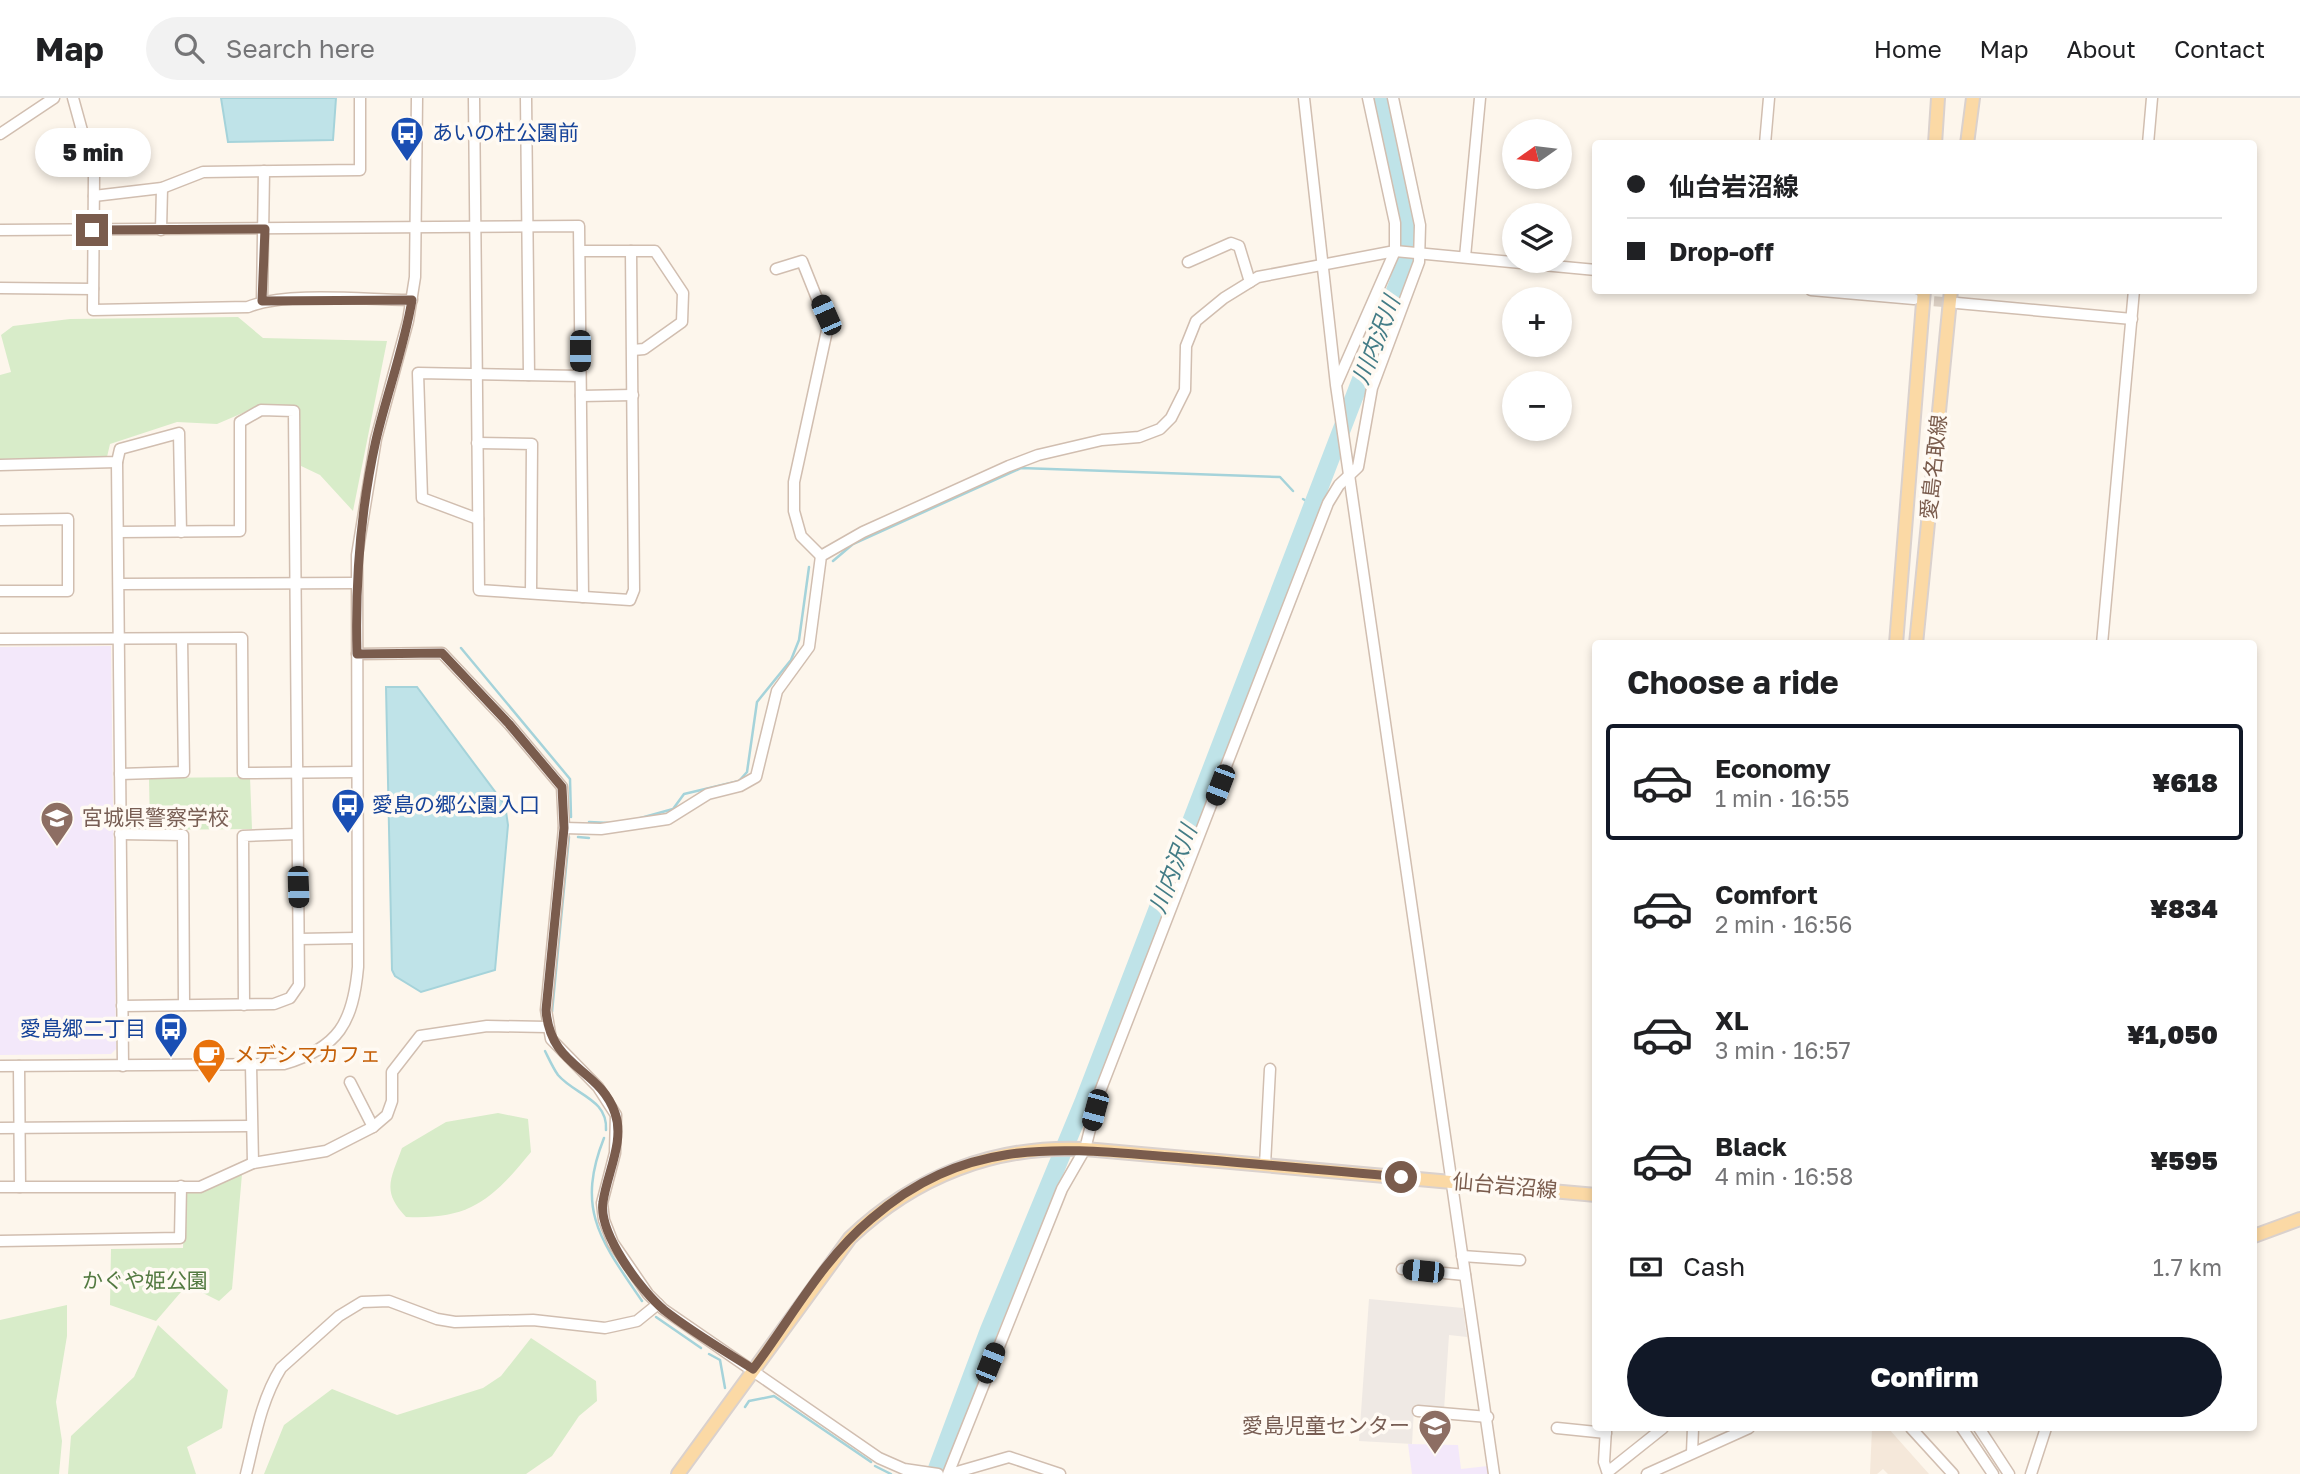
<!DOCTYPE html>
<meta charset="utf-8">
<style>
:root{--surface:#fff;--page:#f2f2f2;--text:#202124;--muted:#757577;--line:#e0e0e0;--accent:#111827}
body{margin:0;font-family:"Golos Text","Noto Sans JP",sans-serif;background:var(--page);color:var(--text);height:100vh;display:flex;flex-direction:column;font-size:26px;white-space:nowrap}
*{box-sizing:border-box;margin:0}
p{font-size:23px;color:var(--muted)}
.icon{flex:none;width:38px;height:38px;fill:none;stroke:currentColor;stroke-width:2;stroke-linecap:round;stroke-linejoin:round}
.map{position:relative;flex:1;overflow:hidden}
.drawer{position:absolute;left:1592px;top:542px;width:665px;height:791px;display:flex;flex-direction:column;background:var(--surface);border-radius:7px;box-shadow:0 4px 10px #0003}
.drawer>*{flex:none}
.hud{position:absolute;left:1592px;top:42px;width:665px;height:154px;border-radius:7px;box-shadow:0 4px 10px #0003;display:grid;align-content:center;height:154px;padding:0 35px;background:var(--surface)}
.needle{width:46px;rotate:256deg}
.fabs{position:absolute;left:1502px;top:21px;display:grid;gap:14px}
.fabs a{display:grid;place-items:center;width:70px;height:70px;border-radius:50%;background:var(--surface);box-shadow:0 4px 10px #0003;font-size:35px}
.end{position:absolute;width:32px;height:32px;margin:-16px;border:9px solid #7a5c4d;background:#fff;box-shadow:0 0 0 4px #fff}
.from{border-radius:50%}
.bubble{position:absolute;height:49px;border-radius:24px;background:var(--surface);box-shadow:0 4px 10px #0003;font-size:23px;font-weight:800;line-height:49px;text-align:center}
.car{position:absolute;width:21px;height:42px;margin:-21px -10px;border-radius:9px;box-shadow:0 0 5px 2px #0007;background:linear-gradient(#222 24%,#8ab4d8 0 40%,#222 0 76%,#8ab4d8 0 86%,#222 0)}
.hud b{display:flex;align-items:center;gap:24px;height:66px;font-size:26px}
.hud b+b{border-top:2px solid var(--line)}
.hud i{width:18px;height:18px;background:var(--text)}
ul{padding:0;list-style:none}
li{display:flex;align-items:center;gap:21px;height:116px;margin:0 14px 10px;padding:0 21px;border:4px solid transparent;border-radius:7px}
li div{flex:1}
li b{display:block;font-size:26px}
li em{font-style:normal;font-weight:800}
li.active{border-color:var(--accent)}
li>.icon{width:63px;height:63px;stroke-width:1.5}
h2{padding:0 35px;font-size:32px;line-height:84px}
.pay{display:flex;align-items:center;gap:18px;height:77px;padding:0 35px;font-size:26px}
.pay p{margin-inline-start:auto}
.action{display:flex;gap:14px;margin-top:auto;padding:14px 35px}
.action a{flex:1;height:80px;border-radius:42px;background:var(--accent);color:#fff;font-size:28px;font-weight:800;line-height:80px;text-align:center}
header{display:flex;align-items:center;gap:42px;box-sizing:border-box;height:98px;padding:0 35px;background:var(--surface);border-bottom:2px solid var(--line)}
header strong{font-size:33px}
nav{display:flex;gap:38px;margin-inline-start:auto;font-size:24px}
.search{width:490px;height:63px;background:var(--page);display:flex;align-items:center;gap:18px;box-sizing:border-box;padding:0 24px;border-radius:38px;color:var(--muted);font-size:26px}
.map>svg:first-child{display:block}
.residential{fill:#f5e8da}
.industrial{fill:#efe9e4}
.education{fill:#f3e8fa}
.green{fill:#d8ecc9}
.water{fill:#bfe3e8;stroke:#a5d3da;stroke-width:2}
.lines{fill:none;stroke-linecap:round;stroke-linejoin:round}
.stream{stroke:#a5d3da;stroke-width:2.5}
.river{stroke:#bfe3e8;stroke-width:18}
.minor-tunnel{stroke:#dcd0c4;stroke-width:10;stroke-dasharray:10 5;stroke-linecap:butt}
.minor-casing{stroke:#d1beb0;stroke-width:13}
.major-casing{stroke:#dad1cd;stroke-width:16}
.minor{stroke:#fff;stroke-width:10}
.major{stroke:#fbd9a5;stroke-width:12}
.route{stroke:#7a5c4d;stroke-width:9}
.labels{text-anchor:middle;stroke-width:7;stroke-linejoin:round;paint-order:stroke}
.transit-label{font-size:21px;fill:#164399;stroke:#fffaf3;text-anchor:start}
.street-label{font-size:21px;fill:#7a5c4d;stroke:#fffaf3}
.education-label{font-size:21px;fill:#785e54;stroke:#fffaf3;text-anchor:start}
.food-label{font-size:21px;fill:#c56008;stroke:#fffaf3;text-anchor:start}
.park-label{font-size:21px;fill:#537a41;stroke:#fffaf3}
.water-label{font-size:23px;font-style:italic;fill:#437c86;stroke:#fffaf3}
</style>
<header>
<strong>Map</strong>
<div class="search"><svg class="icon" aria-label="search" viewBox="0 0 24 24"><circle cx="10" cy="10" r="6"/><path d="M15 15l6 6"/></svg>Search here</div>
<nav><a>Home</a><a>Map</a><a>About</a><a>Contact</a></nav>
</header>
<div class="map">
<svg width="2300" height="1376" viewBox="0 0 2300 1376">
<rect width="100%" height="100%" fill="#fdf6ec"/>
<polygon class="residential" points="1872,1330 1888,1330 1929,1376 1888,1376 1883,1371 1877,1376 1870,1376"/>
<polygon class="industrial" points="1369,1201 1463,1210 1467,1239 1449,1237 1444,1312 1414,1310 1412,1346 1359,1343"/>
<g class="education">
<polygon points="111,548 116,951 111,956 0,957 0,549"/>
<polygon points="1408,1346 1458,1347 1461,1371 1488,1368 1489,1376 1412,1376"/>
</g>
<g class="green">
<polygon points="238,219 263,240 387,243 353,413 320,377 299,367 298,309 261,307 217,326 177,324 110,346 107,359 0,361 0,277 11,274 1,237 13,228 70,221"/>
<polygon points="250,679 252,731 150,732 149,680"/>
<path d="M498,1015L528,1021L531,1054C492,1102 470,1122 406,1119C381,1093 391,1081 402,1050L446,1024Z"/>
<polygon points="242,1076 232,1191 219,1203 187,1187 156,1223 110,1207 111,1151 183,1150 185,1098 189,1093 208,1091"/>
<polygon points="67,1207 67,1238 56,1304 62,1343 59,1376 0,1376 0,1222"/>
<polygon points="158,1227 228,1292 222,1330 187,1349 196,1376 68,1376 71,1338 134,1279"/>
<polygon points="531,1240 596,1283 597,1303 579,1318 552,1358 526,1376 264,1376 284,1327 332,1291 397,1317 483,1290 501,1278"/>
</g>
<g class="water">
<polygon points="221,0 336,0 333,42 228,44"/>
<polygon points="386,589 417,589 505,707 508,727 495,872 421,894 395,878 392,872"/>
</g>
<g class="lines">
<g class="stream">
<polyline points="1303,401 1313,407"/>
<polyline points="833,463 853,446 1021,370 1280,379 1293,393"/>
<polyline points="461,550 570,681 571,719"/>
<polyline points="637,721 673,711 684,696 739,683 747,674 757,604 791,562 799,542 809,469"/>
<polyline points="589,724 610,725"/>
<polyline points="578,739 589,740"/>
<polyline points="552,914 569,739"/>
<path d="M545,953C549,961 553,970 558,977C575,997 608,1001 606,1032"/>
<path d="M604,1040C575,1113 602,1144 642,1203"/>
<polyline points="656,1219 701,1250"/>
<polyline points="709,1256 720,1262 725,1290"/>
<polyline points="745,1309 749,1303 774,1298 871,1364"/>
<polyline points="875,1368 891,1376"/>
</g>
<polyline class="river" points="935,1376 989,1232 1083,1005 1398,185 1410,146 1381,0"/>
<polyline class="minor-tunnel" points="1919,202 1957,205"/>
<defs>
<g id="minor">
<path d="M73,0L94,76L93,212L248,209C287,193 367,202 412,202"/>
<polyline points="474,0 479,492 630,502 634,492 631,153"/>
<polyline points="526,0 529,277"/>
<polyline points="1304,0 1336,287 1494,1376"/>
<polyline points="0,36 54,0"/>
<polyline points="1765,46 1769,0"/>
<polyline points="2148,46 2152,0"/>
<polyline points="94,98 162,90 203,74 360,72 360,0"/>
<polyline points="0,132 579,128 583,499"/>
<polyline points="161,132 162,90"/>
<polyline points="581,153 655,153 683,195 682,224 644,251 633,252"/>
<polyline points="1465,159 1480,0"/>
<polyline points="1188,164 1231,145 1239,148 1250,184"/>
<polyline points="776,171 802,163 828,228 794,384 794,413 801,438 821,458"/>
<polyline points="0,190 93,191"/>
<polyline points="1811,192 1914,201"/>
<polyline points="262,203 264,73"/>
<polyline points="1957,205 2132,221"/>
<polyline points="1337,285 1395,153 1395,125 1368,0"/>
<polyline points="581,298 633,297"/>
<polyline points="477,345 532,346 531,495"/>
<polyline points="117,364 123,968"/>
<polyline points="0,367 117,364 120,351 179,335 181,434"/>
<polyline points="478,421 422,400 418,275 580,278"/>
<polyline points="0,422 68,421 68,493 0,493"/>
<polyline points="119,434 240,433 240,324 261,312 294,313 299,887 290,900 274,906 122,908"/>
<polyline points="119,486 355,485"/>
<polyline points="0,541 242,540 243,675 357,674"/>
<polyline points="2102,546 2134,192"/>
<polyline points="357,556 442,555 509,626 562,689 564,730 546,912 551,941 598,989 616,1017 615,1055 602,1105 604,1122 613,1145 648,1196 663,1211 879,1360 904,1371 938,1376"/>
<polyline points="120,676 184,674 182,541"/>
<polyline points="564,730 601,731 668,721 708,696 740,688 756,679 777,593 809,549 821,458 863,434 1009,368 1038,357 1102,342 1139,339 1160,331 1171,320 1185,292 1186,248 1196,223 1224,200 1258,179 1395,153 1596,172"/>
<polyline points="120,736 183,737 184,907"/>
<polyline points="299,841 357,840"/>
<polyline points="244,907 243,738 296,736"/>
<polyline points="251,967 253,1065"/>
<path d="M0,968L284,966C339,950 353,924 358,869L357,457L376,341L408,223L415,179L417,0"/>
<polyline points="19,968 20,1089"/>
<polyline points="350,984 373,1029"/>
<polyline points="0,1030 250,1028"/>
<polyline points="1265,1067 1270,971"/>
<polyline points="0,1089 200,1089 253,1065 326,1053 373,1029 387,1017 392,1003 392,974 420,938 487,928 547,929"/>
<polyline points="0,1143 180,1140 181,1088"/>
<polyline points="1462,1158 1520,1162"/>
<polyline points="1402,1171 1465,1177"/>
<polyline points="1418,1313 1488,1319"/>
<polyline points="1557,1330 1606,1335"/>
<polyline points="1911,1330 1953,1376"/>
<polyline points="1962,1330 1993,1376"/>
<polyline points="1979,1330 2009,1376"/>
<polyline points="1606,1331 1604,1364 1608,1376"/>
<polyline points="1692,1355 1693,1330"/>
<polyline points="1609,1373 1663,1330"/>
<path d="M246,1376C255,1340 261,1302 281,1270L339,1218L362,1204L389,1203L437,1221L455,1224L533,1222L605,1230L637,1223L658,1206"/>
<polyline points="948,1376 1062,1091 1085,1051 1099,996 1328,405 1339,387 1358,369 1372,290 1419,164 1420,127 1393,0"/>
<polyline points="950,1376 1009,1359 1060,1376"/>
<polyline points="1647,1376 1749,1330"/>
<polyline points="2031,1376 2046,1330"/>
</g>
<g id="major">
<polyline points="1935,46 1938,0"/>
<polyline points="1967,46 1973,0"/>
<polyline points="1896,546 1924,192"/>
<polyline points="1916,546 1951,192"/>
<polyline points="2254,1138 2300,1121"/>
<path d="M678,1376L850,1140C915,1078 995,1047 1085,1051L1596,1097"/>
</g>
</defs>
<use href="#minor" class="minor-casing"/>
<use href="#major" class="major-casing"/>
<use href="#minor" class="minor"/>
<use href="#major" class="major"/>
</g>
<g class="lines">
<path class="route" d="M92,132L265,131L262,203L412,202C404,250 387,295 376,342C360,414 355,483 357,556L442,555L509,626L562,689L564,730L546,912C550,970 600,970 615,1015C625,1043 607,1075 603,1104C598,1135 641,1193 664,1212C692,1234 723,1252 753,1271C791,1221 822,1162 871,1121C970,1035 1065,1051 1184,1060C1256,1066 1329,1072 1401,1079"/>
</g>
<defs>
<symbol id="bus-pin" viewBox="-11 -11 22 30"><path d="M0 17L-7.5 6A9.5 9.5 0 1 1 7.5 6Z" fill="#1a4fb4" stroke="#fffaf3"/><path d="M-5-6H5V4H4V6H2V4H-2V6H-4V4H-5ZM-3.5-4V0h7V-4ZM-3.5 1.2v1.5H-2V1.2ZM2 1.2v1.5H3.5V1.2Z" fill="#fff"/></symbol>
<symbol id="school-pin" viewBox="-11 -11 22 30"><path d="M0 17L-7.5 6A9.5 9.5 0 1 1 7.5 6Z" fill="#8d6e63" stroke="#fffaf3"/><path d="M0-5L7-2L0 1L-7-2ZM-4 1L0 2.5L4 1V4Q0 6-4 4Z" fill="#fff"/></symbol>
<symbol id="cafe-pin" viewBox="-11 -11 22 30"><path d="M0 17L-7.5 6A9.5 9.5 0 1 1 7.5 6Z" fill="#e8710a" stroke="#fffaf3"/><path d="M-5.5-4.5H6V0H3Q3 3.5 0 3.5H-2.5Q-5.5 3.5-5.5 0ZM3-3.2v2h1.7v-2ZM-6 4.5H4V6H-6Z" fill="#fff"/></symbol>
</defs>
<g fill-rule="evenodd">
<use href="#bus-pin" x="388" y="16" width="38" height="52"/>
<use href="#bus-pin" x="329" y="688" width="38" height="52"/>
<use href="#school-pin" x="38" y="701" width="38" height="52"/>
<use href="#bus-pin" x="152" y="912" width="38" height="52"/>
<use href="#cafe-pin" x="190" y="938" width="38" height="52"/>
<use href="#school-pin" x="1416" y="1309" width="38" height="52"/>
</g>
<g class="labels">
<g class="transit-label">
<text x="432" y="42">あいの杜公園前</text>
<text x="372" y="714">愛島の郷公園入口</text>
<text x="146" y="938" text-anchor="end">愛島郷二丁目</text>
</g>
<g class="street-label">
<text transform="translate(1934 369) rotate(-84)" y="7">愛島名取線</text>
<text transform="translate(1505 1088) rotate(5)" y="7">仙台岩沼線</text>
</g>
<g class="education-label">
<text x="82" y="727">宮城県警察学校</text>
<text x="1410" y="1335" text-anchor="end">愛島児童センター</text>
</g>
<g class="food-label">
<text x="234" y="964">メデシマカフェ</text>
</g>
<g class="park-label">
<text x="145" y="1190">かぐや姫公園</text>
</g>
<g class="water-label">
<text transform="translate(1376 242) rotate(-69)" y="8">川内沢川</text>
<text transform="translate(1173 771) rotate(-69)" y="8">川内沢川</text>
</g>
</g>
</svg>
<div class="fabs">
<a><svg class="needle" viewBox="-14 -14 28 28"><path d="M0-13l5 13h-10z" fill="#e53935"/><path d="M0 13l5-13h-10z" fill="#757577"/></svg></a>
<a><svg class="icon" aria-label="layers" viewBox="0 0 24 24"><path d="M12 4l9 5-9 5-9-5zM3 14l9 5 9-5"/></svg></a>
<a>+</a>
<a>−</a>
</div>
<i class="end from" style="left:1401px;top:1079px"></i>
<i class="end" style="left:92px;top:132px"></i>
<div class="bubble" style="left:35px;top:30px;width:116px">5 min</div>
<i class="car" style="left:826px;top:217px;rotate:336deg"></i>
<i class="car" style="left:580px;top:253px;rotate:180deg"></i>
<i class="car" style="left:1220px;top:687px;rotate:201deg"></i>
<i class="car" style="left:298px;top:789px;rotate:178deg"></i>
<i class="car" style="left:1095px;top:1012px;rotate:195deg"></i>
<i class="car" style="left:1423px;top:1173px;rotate:276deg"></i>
<i class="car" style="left:990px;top:1265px;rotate:22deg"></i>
<div class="hud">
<b><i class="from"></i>仙台岩沼線</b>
<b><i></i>Drop-off</b>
</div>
<section class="drawer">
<h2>Choose a ride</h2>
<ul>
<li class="active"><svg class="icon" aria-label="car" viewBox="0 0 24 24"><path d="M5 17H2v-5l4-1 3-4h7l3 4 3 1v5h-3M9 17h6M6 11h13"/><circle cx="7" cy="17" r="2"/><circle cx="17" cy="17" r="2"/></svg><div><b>Economy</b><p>1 min · 16:55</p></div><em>¥618</em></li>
<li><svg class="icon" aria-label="car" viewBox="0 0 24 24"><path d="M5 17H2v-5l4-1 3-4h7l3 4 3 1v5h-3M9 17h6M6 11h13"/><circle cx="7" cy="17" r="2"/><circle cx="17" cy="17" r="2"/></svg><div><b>Comfort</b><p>2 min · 16:56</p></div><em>¥834</em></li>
<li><svg class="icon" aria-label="car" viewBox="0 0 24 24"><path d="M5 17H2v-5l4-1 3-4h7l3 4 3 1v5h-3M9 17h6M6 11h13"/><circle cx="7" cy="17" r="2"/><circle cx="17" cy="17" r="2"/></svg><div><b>XL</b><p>3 min · 16:57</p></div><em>¥1,050</em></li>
<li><svg class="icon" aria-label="car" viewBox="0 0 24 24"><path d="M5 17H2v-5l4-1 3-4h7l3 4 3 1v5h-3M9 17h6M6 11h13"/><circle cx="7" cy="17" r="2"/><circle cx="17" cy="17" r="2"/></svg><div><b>Black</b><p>4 min · 16:58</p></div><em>¥595</em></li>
</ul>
<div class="pay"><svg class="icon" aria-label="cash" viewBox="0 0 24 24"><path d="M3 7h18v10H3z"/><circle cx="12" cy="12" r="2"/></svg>Cash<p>1.7 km</p></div>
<div class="action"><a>Confirm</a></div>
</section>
</div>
